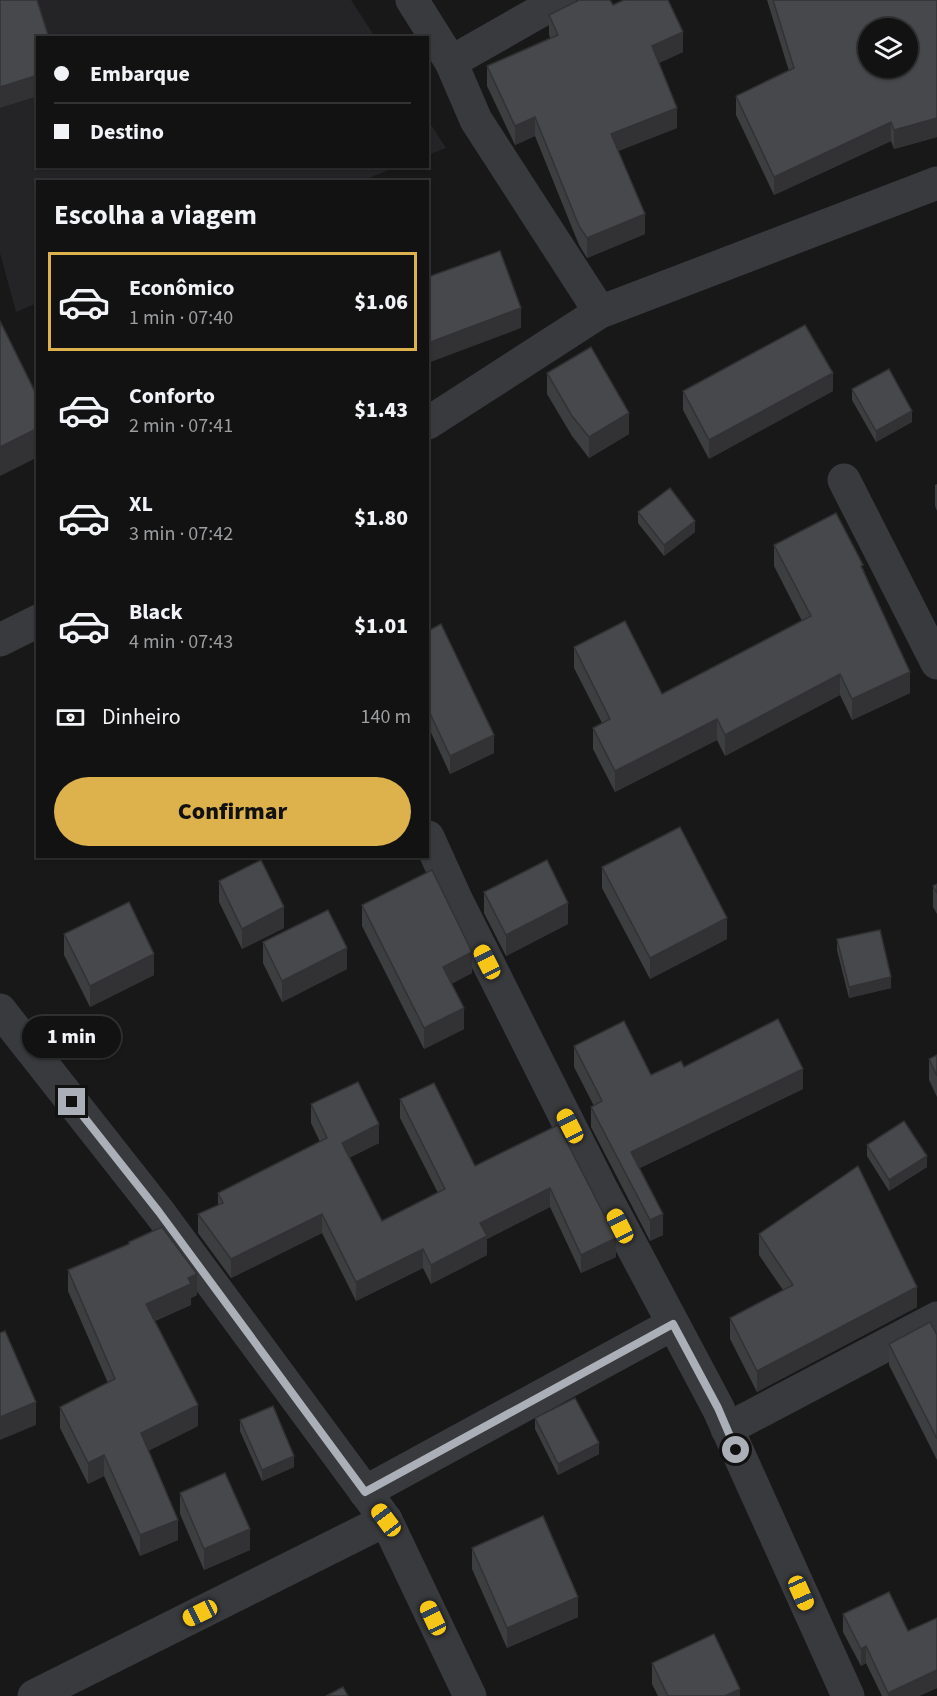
<!DOCTYPE html>
<html lang="pt">
<meta charset="utf-8">
<style>
:root{--surface:#121213;--page:#1f2021;--text:#f1f3f6;--muted:#9c9ea0;--line:#313233;--accent:#ddb14c}
body{margin:0;font-family:"Source Sans 3",sans-serif;background:var(--page);color:var(--text);height:100vh;display:flex;flex-direction:column;font-size:22px;white-space:nowrap}
*{box-sizing:border-box;margin:0}
p{font-size:20px;color:var(--muted)}
.icon{flex:none;width:33px;height:33px;fill:none;stroke:currentColor;stroke-width:2;stroke-linecap:round;stroke-linejoin:round}
.map{position:relative;flex:1;overflow:hidden}
.sheet{position:absolute;left:36px;top:180px;width:393px;height:678px;display:flex;flex-direction:column;background:var(--surface);border-radius:0px;box-shadow:0 2px 4px #0004,0 0 0 2px var(--line)}
.sheet>*{flex:none}
.top-card{position:absolute;left:36px;top:36px;width:393px;height:132px;border-radius:0px;box-shadow:0 2px 4px #0004,0 0 0 2px var(--line);display:grid;align-content:center;height:132px;padding:0 18px;background:var(--surface)}
.controls{position:absolute;left:858px;top:18px;display:grid;gap:12px}
.controls a{display:grid;place-items:center;width:60px;height:60px;border-radius:50%;background:var(--surface);box-shadow:0 2px 4px #0004,0 0 0 2px var(--line);font-size:30px}
.end{position:absolute;width:27px;height:27px;margin:-14px;border:8px solid #abafb7;background:#111;box-shadow:0 0 0 3px #111}
.from{border-radius:50%}
.bubble{position:absolute;height:42px;border-radius:21px;background:var(--surface);box-shadow:0 2px 4px #0004,0 0 0 2px var(--line);font-size:20px;font-weight:800;line-height:42px;text-align:center}
.car{position:absolute;width:18px;height:36px;margin:-18px -9px;border-radius:8px;box-shadow:0 0 4px 2px #0007;background:linear-gradient(#f5c518 24%,#345 0 40%,#f5c518 0 76%,#345 0 86%,#f5c518 0)}
.top-card b{display:flex;align-items:center;gap:21px;height:57px;font-size:22px}
.top-card b+b{border-top:2px solid var(--line)}
.top-card i{width:15px;height:15px;background:var(--text)}
ul{padding:0;list-style:none}
li{display:flex;align-items:center;gap:18px;height:99px;margin:0 12px 9px;padding:0 6px;border:3px solid transparent;border-radius:0px}
li div{flex:1}
li b{display:block;font-size:22px}
li em{font-style:normal;font-weight:800}
li.selected{border-color:var(--accent)}
li>.icon{width:54px;height:54px;stroke-width:1.5}
h2{padding:0 18px;font-size:27px;line-height:72px}
.pay{display:flex;align-items:center;gap:15px;height:66px;padding:0 18px;font-size:22px}
.pay p{margin-inline-start:auto}
.primary-button{display:flex;gap:12px;margin-top:auto;padding:12px 18px}
.primary-button a{flex:1;height:69px;border-radius:36px;background:var(--accent);color:#111;font-size:24px;font-weight:800;line-height:69px;text-align:center}
.map>svg:first-child{display:block}
.built{fill:#242426}
.lines{fill:none;stroke-linecap:round;stroke-linejoin:round}
.street{stroke:#393a3e;stroke-width:33}
.wall{fill:#3d3e40}
.shaded-wall{fill:#323234}
.building{fill:#47484b;stroke:#323234;stroke-width:1.5;fill-rule:evenodd}
.route{stroke:#abafb7;stroke-width:8}
</style>
<div class="map">
<svg width="937" height="1696" viewBox="0 0 937 1696">
<rect width="100%" height="100%" fill="#181819"/>
<g class="built">
<polygon points="0,0 351,0 375,37 38,38 38,166 397,167 358,182 38,182 37,303 16,312 0,253"/>
<polygon points="428,120 446,148 428,155"/>
</g>
<g class="lines">
<g class="street">
<polyline points="412,0 451,62 476,120 600,312"/>
<polyline points="451,62 560,0"/>
<polyline points="428,423 600,312 937,183"/>
<polyline points="844,480 937,663"/>
<polyline points="0,640 38,621"/>
<polyline points="428,837 457,901 601,1188 718,1408 848,1696"/>
<polyline points="0,1010 159,1212 386,1520 470,1696"/>
<polyline points="727,1429 937,1318"/>
<polyline points="365,1492 673,1324"/>
<polyline points="34,1696 386,1520"/>
</g>
</g>
<g class="wall">
<polygon points="767,0 937,0 937,137 894,149 891,141 774,195 736,115 736,96 789,71"/>
<polygon points="613,5 683,52 659,63 677,128 618,151 645,234 587,258 579,245 535,136 515,145 487,86 487,66 550,38 549,34 549,15"/>
<polygon points="547,373 629,434 589,458 572,436 547,394"/>
<polygon points="852,389 912,422 876,442 852,400"/>
<polygon points="683,391 833,391 709,459 683,410"/>
<polygon points="937,484 937,511 935,506 935,485"/>
<polygon points="638,512 695,532 664,556 638,523"/>
<polygon points="774,545 863,568 910,693 852,720 840,695 725,756 717,740 615,792 593,749 593,728 602,723 574,668 574,647 662,694 802,621 774,566"/>
<polygon points="428,631 494,753 450,774 428,726"/>
<polygon points="602,867 727,939 650,979 602,888"/>
<polygon points="219,881 284,928 242,949 219,902"/>
<polygon points="937,884 937,914 933,907 933,886"/>
<polygon points="484,892 568,924 506,956 484,913"/>
<polygon points="362,905 472,973 451,984 464,1029 424,1049 362,926"/>
<polygon points="64,934 154,975 90,1007 64,955"/>
<polygon points="837,939 891,988 849,998 837,950"/>
<polygon points="263,942 347,969 282,1002 263,963"/>
<polygon points="574,1046 651,1075 684,1067 803,1089 640,1168 663,1235 650,1241 618,1179 591,1127 591,1107 594,1106 574,1067"/>
<polygon points="937,1055 937,1097 929,1080 929,1059"/>
<polygon points="400,1099 475,1166 558,1125 616,1257 581,1273 550,1207 487,1239 487,1255 431,1284 423,1268 356,1301 322,1233 231,1278 198,1233 198,1214 218,1205 218,1193 320,1142 311,1123 311,1104 379,1143 349,1158 382,1221 438,1193 400,1118"/>
<polygon points="867,1145 927,1167 889,1191 867,1156"/>
<polygon points="759,1234 917,1307 757,1392 730,1339 730,1318 783,1290 759,1255"/>
<polygon points="129,1242 197,1295 191,1298 191,1305 155,1321 198,1426 148,1451 178,1540 140,1556 104,1476 88,1484 60,1428 60,1407 108,1383 68,1291 68,1270 129,1245"/>
<polygon points="937,1335 937,1460 889,1365 889,1344"/>
<polygon points="535,1418 599,1454 558,1475 535,1429"/>
<polygon points="240,1420 294,1467 262,1481 240,1431"/>
<polygon points="180,1493 250,1550 204,1570 180,1514"/>
<polygon points="472,1548 578,1617 507,1648 472,1569"/>
<polygon points="843,1614 908,1631 937,1618 937,1688 919,1696 882,1696 866,1663 861,1666 843,1632"/>
<polygon points="652,1663 740,1696 658,1696 652,1684"/>
</g>
<g class="shaded-wall">
<polygon points="683,32 683,52 652,66 652,46"/>
<polygon points="38,75 38,96 0,108 0,87"/>
<polygon points="677,108 677,128 611,154 611,134"/>
<polygon points="535,117 535,136 515,145 515,126"/>
<polygon points="937,118 937,137 894,149 894,130"/>
<polygon points="891,122 891,141 774,195 774,177"/>
<polygon points="645,214 645,234 587,258 587,238"/>
<polygon points="521,308 521,328 428,363 428,343"/>
<polygon points="833,373 833,391 709,459 709,440"/>
<polygon points="912,411 912,422 876,442 876,431"/>
<polygon points="629,413 629,434 589,458 589,437"/>
<polygon points="38,428 38,457 0,476 0,447"/>
<polygon points="695,521 695,532 664,556 664,545"/>
<polygon points="910,672 910,693 852,720 852,699"/>
<polygon points="840,674 840,695 725,756 725,735"/>
<polygon points="717,719 717,740 615,792 615,771"/>
<polygon points="494,735 494,753 450,774 450,756"/>
<polygon points="568,903 568,924 506,956 506,935"/>
<polygon points="284,907 284,928 242,949 242,929"/>
<polygon points="727,918 727,939 650,979 650,958"/>
<polygon points="347,948 347,969 282,1002 282,981"/>
<polygon points="472,952 472,973 443,988 443,967"/>
<polygon points="154,954 154,975 90,1007 90,986"/>
<polygon points="891,977 891,988 849,998 849,987"/>
<polygon points="464,1008 464,1029 424,1049 424,1028"/>
<polygon points="803,1069 803,1089 631,1172 631,1152"/>
<polygon points="379,1124 379,1143 342,1161 342,1143"/>
<polygon points="927,1156 927,1167 889,1191 889,1180"/>
<polygon points="550,1188 550,1207 487,1239 487,1255 431,1284 431,1265 480,1223"/>
<polygon points="322,1214 322,1233 231,1278 231,1259"/>
<polygon points="663,1214 663,1235 650,1241 650,1220"/>
<polygon points="616,1238 616,1257 581,1273 581,1255"/>
<polygon points="423,1249 423,1268 356,1301 356,1282"/>
<polygon points="197,1274 197,1295 191,1298 191,1305 146,1324 146,1304"/>
<polygon points="917,1287 917,1307 757,1392 757,1371"/>
<polygon points="36,1402 36,1425 0,1440 0,1417"/>
<polygon points="198,1405 198,1426 141,1454 141,1433"/>
<polygon points="599,1443 599,1454 558,1475 558,1464"/>
<polygon points="104,1455 104,1476 88,1484 88,1463"/>
<polygon points="294,1456 294,1467 262,1481 262,1470"/>
<polygon points="178,1520 178,1540 140,1556 140,1535"/>
<polygon points="250,1529 250,1550 204,1570 204,1549"/>
<polygon points="578,1597 578,1617 507,1648 507,1628"/>
<polygon points="866,1646 866,1663 861,1666 861,1649"/>
<polygon points="937,1670 937,1688 919,1696 888,1696 888,1693"/>
<polygon points="740,1689 740,1696 725,1696"/>
</g>
<g class="building">
<polygon points="0,0 37,0 49,38 38,38 38,75 0,87"/>
<polygon points="579,0 610,0 613,5 624,0 668,0 683,32 652,46 677,108 611,134 645,214 587,238 579,226 535,117 515,126 487,66 558,35 549,15"/>
<path d="M773,0H937V118L894,130L891,122L774,177L736,96L794,68ZM868,28H908V68H868Z"/>
<polygon points="500,251 521,308 428,343 428,277"/>
<polygon points="0,321 38,398 38,428 0,447"/>
<polygon points="805,325 833,373 709,440 683,391"/>
<polygon points="591,347 629,413 589,437 572,416 547,373"/>
<polygon points="889,369 912,411 876,431 852,389"/>
<polygon points="670,488 695,521 664,545 638,512"/>
<polygon points="836,513 863,565 861,566 910,672 852,699 840,674 725,735 717,719 615,771 593,728 610,719 574,647 625,621 662,694 811,616 774,545"/>
<polygon points="441,624 494,735 450,756 428,709 428,631"/>
<polygon points="680,827 727,918 650,958 602,867"/>
<polygon points="261,860 284,907 242,929 219,881"/>
<polygon points="547,860 568,903 506,935 484,892"/>
<polygon points="432,870 472,952 443,967 464,1008 424,1028 362,905"/>
<polygon points="937,884 937,893 933,886"/>
<polygon points="129,902 154,954 90,986 64,934"/>
<polygon points="328,910 347,948 282,981 263,942"/>
<polygon points="880,930 891,977 849,987 837,939"/>
<polygon points="778,1019 803,1069 631,1152 663,1214 650,1220 618,1159 591,1107 602,1101 574,1046 624,1021 651,1075 681,1061 684,1067"/>
<polygon points="937,1055 937,1076 929,1059"/>
<polygon points="358,1082 379,1124 342,1143 382,1221 445,1189 400,1099 434,1083 475,1166 558,1125 616,1238 581,1255 550,1188 480,1223 487,1236 431,1265 423,1249 356,1282 322,1214 231,1259 198,1214 223,1203 218,1193 327,1138 311,1104"/>
<polygon points="904,1121 927,1156 889,1180 867,1145"/>
<polygon points="858,1166 917,1287 757,1371 730,1318 793,1285 759,1234"/>
<polygon points="162,1227 197,1274 188,1278 191,1284 146,1304 198,1405 141,1433 178,1520 140,1535 104,1455 88,1463 60,1407 115,1379 68,1270 129,1244 129,1242"/>
<polygon points="930,1322 937,1335 937,1439 889,1344"/>
<polygon points="5,1331 36,1402 0,1417 0,1333"/>
<polygon points="575,1398 599,1443 558,1464 535,1418"/>
<polygon points="273,1406 294,1456 262,1470 240,1420"/>
<polygon points="225,1473 250,1529 204,1549 180,1493"/>
<polygon points="543,1516 578,1597 507,1628 472,1548"/>
<polygon points="889,1592 908,1631 937,1618 937,1670 888,1693 866,1646 861,1649 843,1614"/>
<polygon points="714,1634 740,1689 725,1696 668,1696 652,1663"/>
<polygon points="343,1687 348,1696 326,1696"/>
</g>
<g class="lines">
<polyline class="route" points="72,1102 159,1212 365,1492 673,1324 718,1408 736,1450"/>
</g>
</svg>
<div class="controls">
<a><svg class="icon" aria-label="layers" viewBox="0 0 24 24"><path d="M12 4l9 5-9 5-9-5zM3 14l9 5 9-5"/></svg></a>
</div>
<i class="end from" style="left:736px;top:1450px"></i>
<i class="end" style="left:72px;top:1102px"></i>
<div class="bubble" style="left:22px;top:1016px;width:99px">1 min</div>
<i class="car" style="left:487px;top:962px;rotate:333deg"></i>
<i class="car" style="left:570px;top:1126px;rotate:333deg"></i>
<i class="car" style="left:620px;top:1226px;rotate:333deg"></i>
<i class="car" style="left:386px;top:1520px;rotate:323deg"></i>
<i class="car" style="left:801px;top:1593px;rotate:156deg"></i>
<i class="car" style="left:200px;top:1613px;rotate:244deg"></i>
<i class="car" style="left:433px;top:1618px;rotate:335deg"></i>
<div class="top-card">
<b><i class="from"></i>Embarque</b>
<b><i></i>Destino</b>
</div>
<section class="sheet">
<h2>Escolha a viagem</h2>
<ul>
<li class="selected"><svg class="icon" aria-label="car" viewBox="0 0 24 24"><path d="M5 17H2v-5l4-1 3-4h7l3 4 3 1v5h-3M9 17h6M6 11h13"/><circle cx="7" cy="17" r="2"/><circle cx="17" cy="17" r="2"/></svg><div><b>Econômico</b><p>1 min · 07:40</p></div><em>$1.06</em></li>
<li><svg class="icon" aria-label="car" viewBox="0 0 24 24"><path d="M5 17H2v-5l4-1 3-4h7l3 4 3 1v5h-3M9 17h6M6 11h13"/><circle cx="7" cy="17" r="2"/><circle cx="17" cy="17" r="2"/></svg><div><b>Conforto</b><p>2 min · 07:41</p></div><em>$1.43</em></li>
<li><svg class="icon" aria-label="car" viewBox="0 0 24 24"><path d="M5 17H2v-5l4-1 3-4h7l3 4 3 1v5h-3M9 17h6M6 11h13"/><circle cx="7" cy="17" r="2"/><circle cx="17" cy="17" r="2"/></svg><div><b>XL</b><p>3 min · 07:42</p></div><em>$1.80</em></li>
<li><svg class="icon" aria-label="car" viewBox="0 0 24 24"><path d="M5 17H2v-5l4-1 3-4h7l3 4 3 1v5h-3M9 17h6M6 11h13"/><circle cx="7" cy="17" r="2"/><circle cx="17" cy="17" r="2"/></svg><div><b>Black</b><p>4 min · 07:43</p></div><em>$1.01</em></li>
</ul>
<div class="pay"><svg class="icon" aria-label="cash" viewBox="0 0 24 24"><path d="M3 7h18v10H3z"/><circle cx="12" cy="12" r="2"/></svg>Dinheiro<p>140 m</p></div>
<div class="primary-button"><a>Confirmar</a></div>
</section>
</div>
